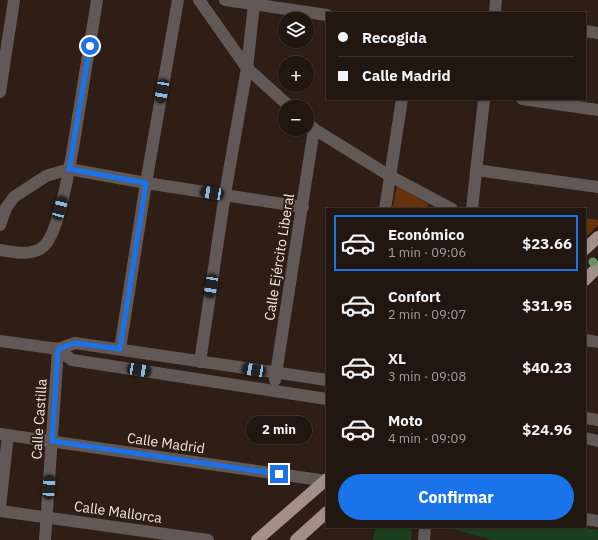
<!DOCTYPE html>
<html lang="es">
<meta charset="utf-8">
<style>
:root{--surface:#221610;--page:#2a1f19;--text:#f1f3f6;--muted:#a29f9f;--line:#3f3530;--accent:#1a73e8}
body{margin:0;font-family:"IBM Plex Sans",sans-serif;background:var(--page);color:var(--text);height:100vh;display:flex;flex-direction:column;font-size:15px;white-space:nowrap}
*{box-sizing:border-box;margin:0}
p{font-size:13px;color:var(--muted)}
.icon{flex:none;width:22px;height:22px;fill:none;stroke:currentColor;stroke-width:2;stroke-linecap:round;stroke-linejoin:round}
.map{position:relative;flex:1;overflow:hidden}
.panel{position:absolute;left:326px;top:208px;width:260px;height:320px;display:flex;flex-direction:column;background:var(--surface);border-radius:0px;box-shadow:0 1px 3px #0004,0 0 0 1px var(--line)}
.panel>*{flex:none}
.hud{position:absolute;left:326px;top:12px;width:260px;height:88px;border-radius:0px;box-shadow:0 1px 3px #0004,0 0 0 1px var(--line);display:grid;align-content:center;height:88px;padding:0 12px;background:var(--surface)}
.tools{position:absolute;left:278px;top:12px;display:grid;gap:8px}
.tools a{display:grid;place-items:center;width:36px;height:36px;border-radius:50%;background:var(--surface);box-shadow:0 1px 3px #0004,0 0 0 1px var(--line);font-size:20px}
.end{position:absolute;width:18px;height:18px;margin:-9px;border:5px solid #1a73e8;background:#fff;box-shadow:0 0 0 2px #fff}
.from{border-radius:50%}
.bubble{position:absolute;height:28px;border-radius:14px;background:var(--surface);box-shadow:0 1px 3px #0004,0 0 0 1px var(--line);font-size:13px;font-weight:700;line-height:28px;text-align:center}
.car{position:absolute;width:12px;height:24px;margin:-12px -6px;border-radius:5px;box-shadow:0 0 3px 1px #0007;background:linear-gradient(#222 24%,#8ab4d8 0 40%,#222 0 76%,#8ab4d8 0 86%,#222 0)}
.hud b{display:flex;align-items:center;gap:14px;height:38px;font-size:15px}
.hud b+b{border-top:1px solid var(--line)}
.hud i{width:10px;height:10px;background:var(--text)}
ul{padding:7px 0 0;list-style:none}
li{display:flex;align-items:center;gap:12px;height:56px;margin:0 8px 6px;padding:0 4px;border:2px solid transparent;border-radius:0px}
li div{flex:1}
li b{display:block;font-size:15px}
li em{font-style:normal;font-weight:700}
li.on{border-color:var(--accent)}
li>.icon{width:36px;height:36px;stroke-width:1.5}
.primary-button{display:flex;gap:8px;margin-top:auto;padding:8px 12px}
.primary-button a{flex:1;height:46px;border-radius:24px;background:var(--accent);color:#fff;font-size:16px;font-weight:700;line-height:46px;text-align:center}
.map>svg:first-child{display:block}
.green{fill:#1a4020}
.building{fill:#67310c}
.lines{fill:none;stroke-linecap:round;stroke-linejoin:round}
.minor{stroke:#625956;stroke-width:12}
.major{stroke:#a28f89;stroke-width:12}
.tree{fill:#679260}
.route{stroke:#1a73e8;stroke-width:5}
.labels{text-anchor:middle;stroke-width:4;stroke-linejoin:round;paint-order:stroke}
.street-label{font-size:14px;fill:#f3e8e2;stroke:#2e1e15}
</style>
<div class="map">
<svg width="598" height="540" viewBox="0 0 598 540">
<rect width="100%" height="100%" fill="#2e1e15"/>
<g class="green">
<polygon points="375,527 412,527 411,540 373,540"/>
<polygon points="445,527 579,527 598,530 598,540 492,540"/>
</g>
<g class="building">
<polygon points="397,186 428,204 427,209 392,209"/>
<polygon points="585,218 598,220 598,225 585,238"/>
</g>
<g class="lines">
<g class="minor">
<polyline points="199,0 247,68 290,107"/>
<polyline points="225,0 327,15"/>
<polyline points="495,13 496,0"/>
<polyline points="585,31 598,33"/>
<polyline points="0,92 14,0"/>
<polyline points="522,99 598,110"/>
<polyline points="307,122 314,129 390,176 452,209"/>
<polyline points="476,170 598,187"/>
<polyline points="385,209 402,99"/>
<polyline points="472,209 484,99"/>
<polyline points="0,225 6,208 14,197 46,176 69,169 146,183 303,207"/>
<path d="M0,250C15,252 31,257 44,246C63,229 76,127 81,99C86,66 92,33 97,0"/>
<polyline points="585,340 598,342"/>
<polyline points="0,341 58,349 75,343 327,380"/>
<polyline points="58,349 72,360 327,399"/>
<polyline points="120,349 146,183 178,0"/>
<polyline points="200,362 225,194 247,68 254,4"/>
<polyline points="275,380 314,129"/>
<polyline points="585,418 598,420"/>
<polyline points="0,434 327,481"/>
<polyline points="585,438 598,441"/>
<polyline points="0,507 8,435"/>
<polyline points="0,511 208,540"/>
<polyline points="585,519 598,521"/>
<polyline points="45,540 58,349"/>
<polyline points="424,540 425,527"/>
</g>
<g class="major">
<polyline points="585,249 598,237"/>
<polyline points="585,280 598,267"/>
<polyline points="257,540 327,479"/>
<polyline points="296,540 327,512"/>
</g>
</g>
<circle class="tree" cx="593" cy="262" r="4.5"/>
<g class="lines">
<polyline class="route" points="90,46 69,169 146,183 120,349 75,343 58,349 52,441 279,474"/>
</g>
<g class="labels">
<g class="street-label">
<text transform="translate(279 257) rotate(-81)" y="5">Calle Ejército Liberal</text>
<text transform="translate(39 419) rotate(-86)" y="5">Calle Castilla</text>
<text transform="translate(166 443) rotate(8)" y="5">Calle Madrid</text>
<text transform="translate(118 512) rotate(8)" y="5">Calle Mallorca</text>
</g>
</g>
</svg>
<div class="tools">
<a><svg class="icon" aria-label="layers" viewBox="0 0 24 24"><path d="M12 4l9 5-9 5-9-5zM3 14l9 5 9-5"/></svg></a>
<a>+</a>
<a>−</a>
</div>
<i class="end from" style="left:90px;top:46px"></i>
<i class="end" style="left:279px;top:474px"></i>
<div class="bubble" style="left:246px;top:416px;width:66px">2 min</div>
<i class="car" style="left:162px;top:91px;rotate:190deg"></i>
<i class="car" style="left:212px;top:193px;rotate:279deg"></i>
<i class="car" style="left:60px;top:208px;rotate:15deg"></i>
<i class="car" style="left:211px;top:286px;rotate:189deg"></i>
<i class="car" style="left:139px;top:370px;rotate:99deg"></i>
<i class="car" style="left:254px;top:370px;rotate:280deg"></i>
<i class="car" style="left:49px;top:487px;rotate:3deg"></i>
<div class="hud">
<b><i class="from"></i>Recogida</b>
<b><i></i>Calle Madrid</b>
</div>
<section class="panel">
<ul>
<li class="on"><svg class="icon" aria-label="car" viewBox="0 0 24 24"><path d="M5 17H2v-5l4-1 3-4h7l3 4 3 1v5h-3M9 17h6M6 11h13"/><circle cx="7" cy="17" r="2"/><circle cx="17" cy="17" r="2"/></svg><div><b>Económico</b><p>1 min · 09:06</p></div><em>$23.66</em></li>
<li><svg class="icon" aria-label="car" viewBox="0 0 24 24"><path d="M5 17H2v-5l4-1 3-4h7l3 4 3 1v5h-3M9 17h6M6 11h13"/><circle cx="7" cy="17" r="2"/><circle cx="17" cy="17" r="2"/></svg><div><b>Confort</b><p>2 min · 09:07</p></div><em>$31.95</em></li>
<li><svg class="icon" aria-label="car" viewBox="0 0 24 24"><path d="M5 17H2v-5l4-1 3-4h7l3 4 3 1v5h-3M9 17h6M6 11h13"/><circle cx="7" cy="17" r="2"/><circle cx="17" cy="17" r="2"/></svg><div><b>XL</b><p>3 min · 09:08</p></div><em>$40.23</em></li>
<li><svg class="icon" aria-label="car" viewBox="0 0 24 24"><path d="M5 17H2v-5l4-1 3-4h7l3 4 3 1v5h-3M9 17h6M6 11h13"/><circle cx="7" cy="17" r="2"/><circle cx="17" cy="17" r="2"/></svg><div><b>Moto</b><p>4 min · 09:09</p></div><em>$24.96</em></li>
</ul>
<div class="primary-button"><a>Confirmar</a></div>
</section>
</div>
